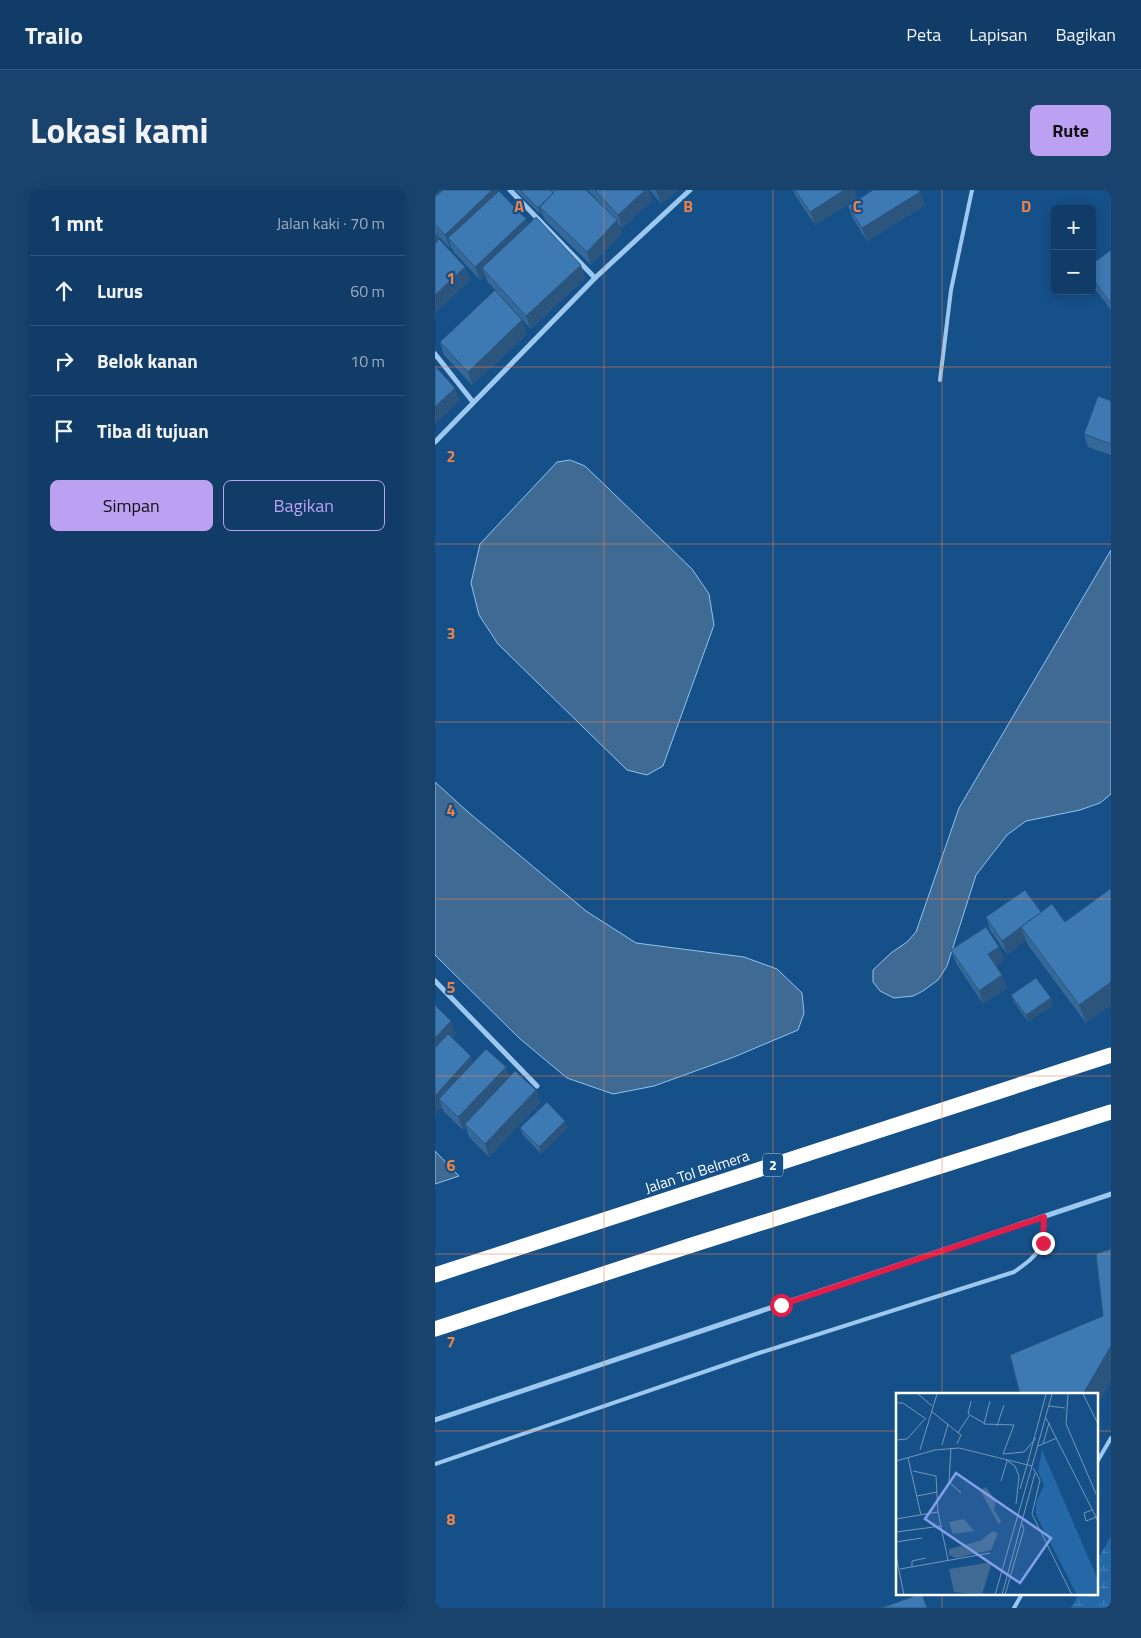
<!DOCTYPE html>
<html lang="id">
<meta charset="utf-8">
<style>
:root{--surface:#103c67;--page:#19436d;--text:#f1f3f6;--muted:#9cadc0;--line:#30567b;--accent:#bca0f2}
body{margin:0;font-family:"Titillium Web",sans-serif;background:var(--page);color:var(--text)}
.controls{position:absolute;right:15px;top:15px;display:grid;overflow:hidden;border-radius:8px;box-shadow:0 2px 12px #0003}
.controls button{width:45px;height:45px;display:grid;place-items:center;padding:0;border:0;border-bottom:1px solid var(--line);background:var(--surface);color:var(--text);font:25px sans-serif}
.stop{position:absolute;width:15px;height:15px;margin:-11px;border:4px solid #e11d48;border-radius:50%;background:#fff}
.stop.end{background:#e11d48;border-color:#fff;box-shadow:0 1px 5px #0008}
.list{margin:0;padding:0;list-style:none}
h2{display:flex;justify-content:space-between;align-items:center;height:65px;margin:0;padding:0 20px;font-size:21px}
h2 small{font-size:16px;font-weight:400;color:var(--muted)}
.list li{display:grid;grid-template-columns:32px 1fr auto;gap:15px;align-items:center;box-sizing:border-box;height:70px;padding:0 20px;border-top:1px solid var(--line)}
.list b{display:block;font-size:19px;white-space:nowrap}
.list em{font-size:16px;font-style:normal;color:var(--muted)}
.actions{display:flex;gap:10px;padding:15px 20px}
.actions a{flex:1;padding:11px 0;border:1px solid var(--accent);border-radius:8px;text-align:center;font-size:18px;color:var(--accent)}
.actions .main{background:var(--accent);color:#111}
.icon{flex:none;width:28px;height:28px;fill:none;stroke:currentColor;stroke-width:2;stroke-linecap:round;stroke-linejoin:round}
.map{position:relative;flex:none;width:676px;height:1418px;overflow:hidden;border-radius:8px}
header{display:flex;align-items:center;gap:30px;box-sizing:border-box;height:70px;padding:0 25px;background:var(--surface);border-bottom:1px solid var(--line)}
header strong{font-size:24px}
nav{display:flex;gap:28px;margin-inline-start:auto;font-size:18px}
.intro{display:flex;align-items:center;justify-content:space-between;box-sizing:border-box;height:120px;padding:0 30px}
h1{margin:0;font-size:35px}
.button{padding:12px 22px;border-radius:8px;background:var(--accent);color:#111;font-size:18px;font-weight:700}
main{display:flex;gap:30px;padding:0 30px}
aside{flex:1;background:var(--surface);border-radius:8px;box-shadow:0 2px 12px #0003}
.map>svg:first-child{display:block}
.wetland{fill:url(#wetland-marsh)}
.water{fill:#3e6a94;stroke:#8ec4f2}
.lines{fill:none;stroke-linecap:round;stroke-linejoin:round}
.service{stroke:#9cc8ef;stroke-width:4}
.minor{stroke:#9cc8ef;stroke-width:5}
.motorway{stroke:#fff;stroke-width:15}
.wall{fill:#34699a}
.shaded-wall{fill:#2b557d}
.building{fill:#3d7ab3;stroke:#2b557d}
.route{stroke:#e11d48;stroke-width:6}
.grid{fill:none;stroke:#ee8249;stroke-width:1;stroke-opacity:0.55}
.labels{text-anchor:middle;stroke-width:4.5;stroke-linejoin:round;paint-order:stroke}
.shield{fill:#155089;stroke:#b9cadc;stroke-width:1}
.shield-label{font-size:14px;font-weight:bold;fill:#fff}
.street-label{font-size:15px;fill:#fff;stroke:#155089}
.inset-road{fill:none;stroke:#7396b8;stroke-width:1}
.view{fill:#839eea;fill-opacity:0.15;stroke:#839eea;stroke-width:2.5}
.inset-edge{fill:none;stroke:#fff;stroke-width:2.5}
.grid-label{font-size:16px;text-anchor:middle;font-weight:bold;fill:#ee8249;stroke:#155089;stroke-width:4.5;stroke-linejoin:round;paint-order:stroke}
</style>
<header>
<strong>Trailo</strong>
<nav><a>Peta</a><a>Lapisan</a><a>Bagikan</a></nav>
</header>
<div class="intro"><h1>Lokasi kami</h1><a class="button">Rute</a></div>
<main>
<aside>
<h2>1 mnt<small>Jalan kaki · 70 m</small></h2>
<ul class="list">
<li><svg class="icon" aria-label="ahead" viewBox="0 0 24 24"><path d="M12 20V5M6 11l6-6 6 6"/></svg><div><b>Lurus</b></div><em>60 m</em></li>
<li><svg class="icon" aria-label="right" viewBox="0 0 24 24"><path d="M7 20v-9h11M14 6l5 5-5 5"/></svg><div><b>Belok kanan</b></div><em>10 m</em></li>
<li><svg class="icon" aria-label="arrive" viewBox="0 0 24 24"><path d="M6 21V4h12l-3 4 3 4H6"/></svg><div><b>Tiba di tujuan</b></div></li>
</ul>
<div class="actions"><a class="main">Simpan</a><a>Bagikan</a></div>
</aside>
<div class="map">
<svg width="676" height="1418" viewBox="0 0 676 1418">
<defs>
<pattern id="wetland-marsh" width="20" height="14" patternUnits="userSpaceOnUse" patternTransform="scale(1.25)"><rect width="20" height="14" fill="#2468a7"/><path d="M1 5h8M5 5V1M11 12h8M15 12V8" fill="none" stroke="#457fb4"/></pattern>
</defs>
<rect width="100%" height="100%" fill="#155089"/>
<polygon class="wetland" points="676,1346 676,1418 636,1418 644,1404 662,1404 662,1371"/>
<g class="water">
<polygon points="135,270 150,276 257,379 274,404 279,435 228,576 212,585 192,580 63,454 44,425 36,393 45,354 122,272"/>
<polygon points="676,360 676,604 665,613 645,620 591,631 572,645 541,685 512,776 503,790 488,801 478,806 459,808 445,801 438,792 438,780 456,763 472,752 481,742 524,618"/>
<polygon points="0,592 33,622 151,721 201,753 309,767 342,779 367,803 369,823 363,840 299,867 219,896 178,904 132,888 84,848 0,765"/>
<polygon points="0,961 24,986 0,994"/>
</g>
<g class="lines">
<g class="service">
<polyline points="505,190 516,100 537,0"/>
<polyline points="662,1272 676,1248"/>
<path d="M 0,1274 L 324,1163 L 579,1082 C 607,1062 607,1060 609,1027"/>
<polyline points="579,1418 587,1404"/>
</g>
<g class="minor">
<polyline points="75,0 160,88 255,0"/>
<polyline points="0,164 38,212"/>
<polyline points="0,252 160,88"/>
<polyline points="0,791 102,896"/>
<polyline points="0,1230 676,1004"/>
</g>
<g class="motorway">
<polyline points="0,1085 676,865"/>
<polyline points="0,1139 257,1055 676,922"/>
</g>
</g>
<g class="wall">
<polygon points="0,0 64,2 91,29 93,35 150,88 96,139 52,91 50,85 45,90 18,61 16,56 15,58 3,46 4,49 30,77 35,90 0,123"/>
<polygon points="80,0 115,0 118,3 115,0 151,0 168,17 153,0 213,0 217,11 187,38 183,34 187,43 156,75 110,30 107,23 106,25"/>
<polygon points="215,0 243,0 226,14"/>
<polygon points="358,0 419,0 422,8 380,35 360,5"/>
<polygon points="485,2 490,15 432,51 418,29 413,16"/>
<polygon points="676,60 676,120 657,95 657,74"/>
<polygon points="92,144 37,195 9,165 5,152"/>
<polygon points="676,211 676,265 653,257 649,244"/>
<polygon points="676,700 676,815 651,833 593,755 591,750 572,764 555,740 551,727 606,722 630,732"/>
<polygon points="564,757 569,770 561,775 567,785 572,798 548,814 521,773 516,760"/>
<polygon points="576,805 618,815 593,832 579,812"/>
<polygon points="0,815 21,844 17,848 38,872 71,877 74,887 101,900 105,913 54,967 34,947 31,937 28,940 9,922 7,917 0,924"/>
<polygon points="133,937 106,964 88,945 85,938"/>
</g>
<g class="shaded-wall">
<polygon points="3,0 21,0 0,20 0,3"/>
<polygon points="57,0 63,0 66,9 13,48 16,56 15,58 10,45"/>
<polygon points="210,0 213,0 217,11 187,38 183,25"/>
<polygon points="222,0 243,0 226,14 221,1"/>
<polygon points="409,0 419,0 422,8 380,35 375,22"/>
<polygon points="485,2 490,15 432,51 427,38"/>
<polygon points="118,3 105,17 107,23 106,25 103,18"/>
<polygon points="91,29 95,42 47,78 50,85 45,90 40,77"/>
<polygon points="182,30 187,43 156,75 152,62"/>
<polygon points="2,43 7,56 0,63 0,45"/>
<polygon points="146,75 150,88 96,139 91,126"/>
<polygon points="30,77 35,90 0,123 0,105"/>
<polygon points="87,130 92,144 37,195 33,182"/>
<polygon points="20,198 25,211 0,234 0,217"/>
<polygon points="586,737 591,750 572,764 567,751"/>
<polygon points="564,757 569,770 558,777 553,764"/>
<polygon points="567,785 572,798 548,814 544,801"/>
<polygon points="676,792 676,815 651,833 644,815"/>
<polygon points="616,808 618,815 593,832 591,825"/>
<polygon points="16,831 21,844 0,866 0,848"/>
<polygon points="36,866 41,879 4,909 7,917 0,924 0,906"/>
<polygon points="71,877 76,890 30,934 31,937 28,940 23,927"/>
<polygon points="101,900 105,913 54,967 50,954"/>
<polygon points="130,931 133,937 106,964 104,957"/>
<polygon points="676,1156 676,1191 662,1216 662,1204 648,1204"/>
</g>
<g class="building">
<polygon points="8,0 57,0 10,45 0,34 0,7"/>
<polygon points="85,0 115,0 118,3 103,18"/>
<polygon points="121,0 151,0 182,30 152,62 105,17"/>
<polygon points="160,0 210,0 183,25"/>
<polygon points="360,0 409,0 375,22"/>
<polygon points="438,0 484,0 485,2 427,38 413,16"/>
<polygon points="64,1 91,29 40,77 13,48"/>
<polygon points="101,27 146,75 91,126 47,78"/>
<polygon points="4,49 30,77 0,105 0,54"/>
<polygon points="676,60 676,114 657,88 657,74"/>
<polygon points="60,100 87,130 33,182 5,152"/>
<polygon points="0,176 20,198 0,217"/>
<polygon points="663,206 676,211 676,254 649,244"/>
<polygon points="675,699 676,700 676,792 644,815 586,737 617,714 630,732"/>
<polygon points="590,700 606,722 567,751 551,727"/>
<polygon points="551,737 564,757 553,764 567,785 544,801 516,760"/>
<polygon points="601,788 616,808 591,825 576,805"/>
<polygon points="0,815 16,831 0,848"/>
<polygon points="13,844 36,866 0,906 0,858"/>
<polygon points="51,859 71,877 23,927 4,909"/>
<polygon points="80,881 101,900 50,954 30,934"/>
<polygon points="112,912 130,931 104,957 85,938"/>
<polygon points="676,1059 676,1156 648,1204 585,1204 575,1165 668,1126 661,1064"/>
<polygon points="485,1404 487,1404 492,1418 446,1418"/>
</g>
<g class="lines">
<polyline class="route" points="346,1115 609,1027 608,1053"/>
</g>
<path class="grid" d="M 169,0 L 169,1418M 338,0 L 338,1418M 507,0 L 507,1204M 0,177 L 676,177M 0,354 L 676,354M 0,532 L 676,532M 0,709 L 676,709M 0,886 L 676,886M 0,1064 L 676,1064M 0,1241 L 462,1241M 662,1241 L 676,1241M 507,1404 L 507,1418"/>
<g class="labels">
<rect class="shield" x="328" y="963.5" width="20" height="23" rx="4"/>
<g class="shield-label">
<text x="338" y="980">2</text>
</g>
<g class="street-label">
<text transform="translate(262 982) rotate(-18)" y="5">Jalan Tol Belmera</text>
</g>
</g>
<g transform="translate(461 1203)">
<rect width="202" height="202" fill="#155089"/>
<path d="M 146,57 L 202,187 L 202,202 L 181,202 L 140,122 L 140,110 L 148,92 L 142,78 Z" fill="#2468a7"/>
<path d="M 90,94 L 100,108 L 98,117 L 105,128 L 103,132 L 84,97 ZM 68,126 L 78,138 L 57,141 L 53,129 ZM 97,138 L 102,140 L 95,157 L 60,165 L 53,162 L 53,156 L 84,148 ZM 96,169 L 86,202 L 58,199 L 53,176 Z" fill="#3e6a94"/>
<path class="inset-road" d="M 22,1 L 36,13M 172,1 L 170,31 L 200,101M 187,1 L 203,33M 75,8 L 72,21 L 88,30M 94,8 L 88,31 L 118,32 L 107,61M 0,10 L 7,10 L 30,26M 153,13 L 169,15M 35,18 L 65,42 L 61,51M 150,25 L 203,130M 101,33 L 108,12M 62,40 L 73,23M 0,47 L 11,46 L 29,26M 147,51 L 153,30M 46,52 L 52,31M 142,53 L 161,45M 55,55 L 53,89 L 65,100M 24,57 L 41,1M 107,61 L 128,59 L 140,45M 12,65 L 25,122M 110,67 L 119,73 L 123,83 L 120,111M 0,68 L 39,57 L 63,55 L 136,73 L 99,202M 131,72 L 150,1M 136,73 L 156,1M 137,75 L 144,87 L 136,121 L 176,202M 105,88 L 111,68M 124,96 L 131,72M 21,103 L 41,99M 196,117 L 188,120 L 190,128 L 203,123M 42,119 L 52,167M 0,126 L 42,119 L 40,83 L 17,78M 0,139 L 45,133M 0,149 L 26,145M 0,163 L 8,202M 16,174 L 16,168 L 30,165M 4,176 L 94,160M 14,202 L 31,202M 106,202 L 139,80M 109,202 L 128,136 L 126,131"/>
<path class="view" d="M 60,80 L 155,145 L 124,190 L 29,126 Z"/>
<rect width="202" height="202" class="inset-edge"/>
</g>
<g class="grid-label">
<text x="84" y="22">A</text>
<text x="253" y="22">B</text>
<text x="422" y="22">C</text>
<text x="591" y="22">D</text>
<text x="16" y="94">1</text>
<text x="16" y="272">2</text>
<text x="16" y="449">3</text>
<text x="16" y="626">4</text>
<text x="16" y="803">5</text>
<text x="16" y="981">6</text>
<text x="16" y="1158">7</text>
<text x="16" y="1335">8</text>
</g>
</svg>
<div class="controls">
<button>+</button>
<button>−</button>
</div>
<div class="stop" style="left:346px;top:1115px"></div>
<div class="stop end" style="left:608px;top:1053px"></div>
</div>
</main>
